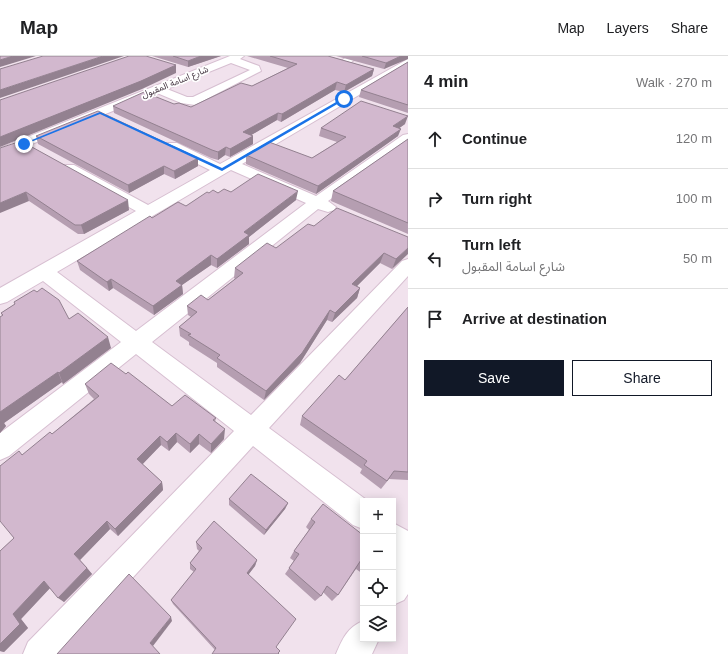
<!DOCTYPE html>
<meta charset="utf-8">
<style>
:root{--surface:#fff;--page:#f6f6f6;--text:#202124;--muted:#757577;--line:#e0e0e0;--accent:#111827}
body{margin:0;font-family:Arial,"Noto Sans Arabic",sans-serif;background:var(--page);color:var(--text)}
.controls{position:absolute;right:12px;bottom:12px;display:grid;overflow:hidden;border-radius:0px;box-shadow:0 2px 10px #0003}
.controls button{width:36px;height:36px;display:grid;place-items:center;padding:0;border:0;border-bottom:1px solid var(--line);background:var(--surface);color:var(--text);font:20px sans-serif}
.stop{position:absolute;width:12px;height:12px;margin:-9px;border:3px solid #1a73e8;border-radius:50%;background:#fff}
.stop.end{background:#1a73e8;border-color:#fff;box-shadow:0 1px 4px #0008}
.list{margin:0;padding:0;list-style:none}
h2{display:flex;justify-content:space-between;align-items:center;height:52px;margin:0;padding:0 16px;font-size:17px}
h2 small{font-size:13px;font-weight:400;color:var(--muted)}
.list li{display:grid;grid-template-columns:26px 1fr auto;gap:12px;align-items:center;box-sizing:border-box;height:60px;padding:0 16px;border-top:1px solid var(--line)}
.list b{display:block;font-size:15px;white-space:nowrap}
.list p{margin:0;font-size:13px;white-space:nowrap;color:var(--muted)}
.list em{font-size:13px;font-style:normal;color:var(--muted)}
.actions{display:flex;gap:8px;padding:12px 16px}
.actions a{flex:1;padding:9px 0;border:1px solid var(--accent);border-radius:0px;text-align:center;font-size:14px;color:var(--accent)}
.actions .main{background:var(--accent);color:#fff}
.icon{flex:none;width:22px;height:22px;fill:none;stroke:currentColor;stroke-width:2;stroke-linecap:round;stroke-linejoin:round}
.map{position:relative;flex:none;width:408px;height:598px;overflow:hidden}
header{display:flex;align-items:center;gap:24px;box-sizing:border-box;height:56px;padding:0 20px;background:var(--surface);border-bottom:1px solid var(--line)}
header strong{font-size:19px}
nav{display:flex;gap:22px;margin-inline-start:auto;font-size:14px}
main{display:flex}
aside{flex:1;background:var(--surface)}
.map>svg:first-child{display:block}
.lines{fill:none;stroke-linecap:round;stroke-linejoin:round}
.minor-casing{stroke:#d7bfd1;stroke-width:2}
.minor{fill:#fff;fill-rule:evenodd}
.wall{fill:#b59eb1}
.shaded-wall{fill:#938190}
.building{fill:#d2b8ce;stroke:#938190}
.route{fill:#1a73e8}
.labels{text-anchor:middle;stroke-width:3.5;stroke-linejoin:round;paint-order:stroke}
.far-street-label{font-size:9px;fill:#42333f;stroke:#fff}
</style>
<header>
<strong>Map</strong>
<nav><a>Map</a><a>Layers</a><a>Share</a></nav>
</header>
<main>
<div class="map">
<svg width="408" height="598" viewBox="0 0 408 598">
<rect width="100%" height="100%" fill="#f1e2ed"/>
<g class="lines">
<defs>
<g id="minor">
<path d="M 230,0 L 244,0 L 240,3 L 259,10 L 261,15 L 195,49 L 181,47 L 157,37 L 0,101 L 0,92 ZM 231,7 L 250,14 L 193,41 L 187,41 L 167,33 Z"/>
<polygon points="348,0 360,0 347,9 339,9 338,7"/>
<path d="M 408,3 L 408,10 L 242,108 L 316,140 L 403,79 L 408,78 L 408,88 L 328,145 L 336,151 L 334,154 L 328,156 L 318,153 L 152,286 L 251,359 L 402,205 L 408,203 L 408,220 L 269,372 L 368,445 L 363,445 L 363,473 L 353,469 L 253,390 L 63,598 L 23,598 L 28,586 L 234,375 L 136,298 L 9,400 L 0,404 L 0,377 L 121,286 L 43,225 L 7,246 L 0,248 L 0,232 L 136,155 L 64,115 L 62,112 L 64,109 L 74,109 L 148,149 L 210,114 L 167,93 L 165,90 L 167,87 L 177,87 L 220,108 ZM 231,114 L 306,147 L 136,275 L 57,216 Z"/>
<polygon points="393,467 408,475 408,538 404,544 393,549 393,505 395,502 393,501"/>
<path d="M 363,565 L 363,583 L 379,583 L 372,598 L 336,598 C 343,582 347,572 363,565 Z"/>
</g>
</defs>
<use href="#minor" class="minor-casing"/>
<use href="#minor" class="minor"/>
</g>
<g class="wall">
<polygon points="152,0 221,0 188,11"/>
<polygon points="247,0 328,0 374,13 372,20 344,36 335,34 281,66 277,64 251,79 253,80 253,88 230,101 225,99 218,104 211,102 114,57 113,50 174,48 191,51 252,30 288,12"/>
<polygon points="336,0 408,0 384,13"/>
<polygon points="408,6 408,57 359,41 361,34"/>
<polygon points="405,68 399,72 398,80 316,138 246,108 246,99 312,102 337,86 319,80 321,72"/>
<polygon points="36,80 198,110 175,123 164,118 129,137 38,88"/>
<polygon points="408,83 408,178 331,145 333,135"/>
<polygon points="0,92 129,154 84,178 78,178 29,145"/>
<polygon points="231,136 296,144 249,181 249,188 217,212 211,209 182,229 183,238 154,259 113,232 109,235 80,214 77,205 152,162 186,150 209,137"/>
<polygon points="314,170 408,181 392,213 380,207 357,230 360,232 357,242 332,266 327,264 300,307 264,344 217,311 217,307 189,289 189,286 180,280 179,271 191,261 188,259 187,250 208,244 235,223 234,222 235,212 276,192"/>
<polygon points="14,246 69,263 111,292 63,328 62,326 4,367 6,370 0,377 0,261 2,260 1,257 15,248"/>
<polygon points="408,251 408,425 408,424 389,423 381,433 360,417 362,413 300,369 302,360 345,324"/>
<polygon points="126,318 172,350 216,362 215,366 224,383 211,397 199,388 190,397 177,386 169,395 161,389 142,408 162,426 163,434 118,480 110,473 80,504 92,518 64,546 50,532 21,563 28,572 4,596 0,595 0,495 14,482 22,399 52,378 94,343 89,338 85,328"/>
<polygon points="229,443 288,447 285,453 264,479 229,449"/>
<polygon points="311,463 363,479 363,518 356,513 338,539 332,545 323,536 321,540 315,545 285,518 294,505 290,502 294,495 309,474 306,471"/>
<polygon points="196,486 257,504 255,510 248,519 296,563 215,594 173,548 171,544 194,516 190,513 190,507 199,495 197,493"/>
</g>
<g class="shaded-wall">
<polygon points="13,0 36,0 0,11 0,4"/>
<polygon points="103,0 124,0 0,42 0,34"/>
<polygon points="201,0 221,0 188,11 188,5"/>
<polygon points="401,0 408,0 408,3 384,13 386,7"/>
<polygon points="176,9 176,17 142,33 0,91 0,81"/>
<polygon points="374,13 372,20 344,36 346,29"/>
<polygon points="337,26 335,34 281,66 282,58"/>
<polygon points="278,57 277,64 243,84 243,76"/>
<polygon points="408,60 405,68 391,78 393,70"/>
<polygon points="401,73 398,80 316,138 318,130"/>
<polygon points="253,80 253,88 230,101 230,93"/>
<polygon points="226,91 225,99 218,104 218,96"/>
<polygon points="198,102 198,110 175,123 174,115"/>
<polygon points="164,110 164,118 129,137 128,129"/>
<polygon points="298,135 296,144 249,181 249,188 217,212 217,203 244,176"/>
<polygon points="26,136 29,145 0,157 0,147"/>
<polygon points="128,144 129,154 84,178 81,169"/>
<polygon points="408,192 408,198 392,213 396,203"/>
<polygon points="384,197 380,207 349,238 352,228"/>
<polygon points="211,199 211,209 182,229 183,238 154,259 153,250 176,225"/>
<polygon points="111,223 113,232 109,235 107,226"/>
<polygon points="360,232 357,242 332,266 335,257"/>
<polygon points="330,254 327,264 300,307 264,344 266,335"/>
<polygon points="108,281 111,292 63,328 59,317"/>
<polygon points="58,316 62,326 4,367 6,370 0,377 0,356"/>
<polygon points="225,373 224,383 211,397 211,388"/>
<polygon points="176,377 177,386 169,395 167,386"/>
<polygon points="199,378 199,388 190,397 190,388"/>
<polygon points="160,380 161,389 139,412 137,403"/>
<polygon points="162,426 163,434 118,480 115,473"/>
<polygon points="288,447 285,453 264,479 266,474"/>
<polygon points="107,465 110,473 80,504 74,498"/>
<polygon points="257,504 255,510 245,523 247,517"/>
<polygon points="87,512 92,518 64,546 58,542"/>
<polygon points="44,525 51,531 21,563 28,572 4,596 0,595 0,588 13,558"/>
<polygon points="171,561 172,565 153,590 150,587"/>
</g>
<g class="building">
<polygon points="0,0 13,0 0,4"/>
<polygon points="43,0 103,0 0,34 0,13"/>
<polygon points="129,0 146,0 176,9 141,25 0,81 0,44"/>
<polygon points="173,0 201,0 188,5"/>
<polygon points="270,0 328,0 374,13 346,29 337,26 282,58 278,57 243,76 253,80 230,93 226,91 218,96 212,94 113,50 144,36 174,48 179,47 191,51 241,27 252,30 297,8"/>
<polygon points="362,0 401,0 386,7"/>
<polygon points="408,6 408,49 361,34"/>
<polygon points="361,45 408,60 393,70 401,73 318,130 246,99 269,86 312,102 346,81 321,72"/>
<polygon points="98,55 198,102 174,115 164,110 128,129 36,80"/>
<polygon points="408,83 408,167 333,135"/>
<polygon points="21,85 128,144 81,169 75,169 26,136 0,147 0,92"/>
<polygon points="258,118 298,135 244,176 249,179 217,203 211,199 176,225 182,229 153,250 111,223 107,226 77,205 150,160 152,162 178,146 186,150 207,136 209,137 213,134 218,137 224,133 231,136"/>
<polygon points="337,152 408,181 408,192 396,203 384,197 352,228 360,232 335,257 330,254 302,297 266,335 217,302 220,299 188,279 191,278 179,271 197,256 187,250 201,239 208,244 243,217 235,212 267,187 276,192 308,168 314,170"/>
<polygon points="42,232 59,244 69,263 78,257 108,281 59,317 58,316 0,356 0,261 3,259 1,257 15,248 14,246 34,234 37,236"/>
<polygon points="408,251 408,416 394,415 387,425 364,409 367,405 302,360 339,319 345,324"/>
<polygon points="111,307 126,318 128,316 172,350 185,339 216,362 213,364 225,373 211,388 199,378 190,388 176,377 167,386 160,380 137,403 162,426 115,473 107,465 74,498 87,512 58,542 44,525 13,558 20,568 0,588 0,495 14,482 0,465 0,410 19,395 22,399 50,376 52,378 99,340 85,328"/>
<polygon points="251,418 288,447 266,474 229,443"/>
<polygon points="323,448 363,479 363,506 361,504 338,539 327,530 321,540 289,512 299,498 294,495 315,466 311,463"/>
<polygon points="214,465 257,504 247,517 296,563 276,591 280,595 278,597 279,598 212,598 216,592 171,544 196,513 190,507 202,492 196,486"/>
<polygon points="129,518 171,561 150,587 160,598 57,598"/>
</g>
<polygon class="route" points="343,42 346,43 222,115 100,58 26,88 22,88 100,56 222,112"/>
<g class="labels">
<g class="far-street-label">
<text transform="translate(175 26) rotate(-22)" y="3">شارع اسامة المقبول</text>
</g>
</g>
</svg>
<div class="controls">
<button>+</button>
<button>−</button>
<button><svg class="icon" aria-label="locate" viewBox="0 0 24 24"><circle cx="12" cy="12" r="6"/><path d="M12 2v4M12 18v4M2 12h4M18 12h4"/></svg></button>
<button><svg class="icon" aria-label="layers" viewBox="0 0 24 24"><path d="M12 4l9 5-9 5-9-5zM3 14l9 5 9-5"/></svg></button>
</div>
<div class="stop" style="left:344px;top:43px"></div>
<div class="stop end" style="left:24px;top:88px"></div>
</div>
<aside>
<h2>4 min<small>Walk · 270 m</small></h2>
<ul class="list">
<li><svg class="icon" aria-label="ahead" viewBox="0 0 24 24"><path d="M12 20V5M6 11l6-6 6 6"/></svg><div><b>Continue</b></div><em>120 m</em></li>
<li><svg class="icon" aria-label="right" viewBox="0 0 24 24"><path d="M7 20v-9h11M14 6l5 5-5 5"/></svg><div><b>Turn right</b></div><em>100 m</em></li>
<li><svg class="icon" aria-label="left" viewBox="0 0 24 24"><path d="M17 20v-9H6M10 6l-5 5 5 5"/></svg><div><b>Turn left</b><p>شارع اسامة المقبول</p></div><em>50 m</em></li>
<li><svg class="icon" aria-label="arrive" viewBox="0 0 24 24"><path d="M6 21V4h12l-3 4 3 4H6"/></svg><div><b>Arrive at destination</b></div></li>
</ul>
<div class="actions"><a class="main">Save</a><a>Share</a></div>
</aside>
</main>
